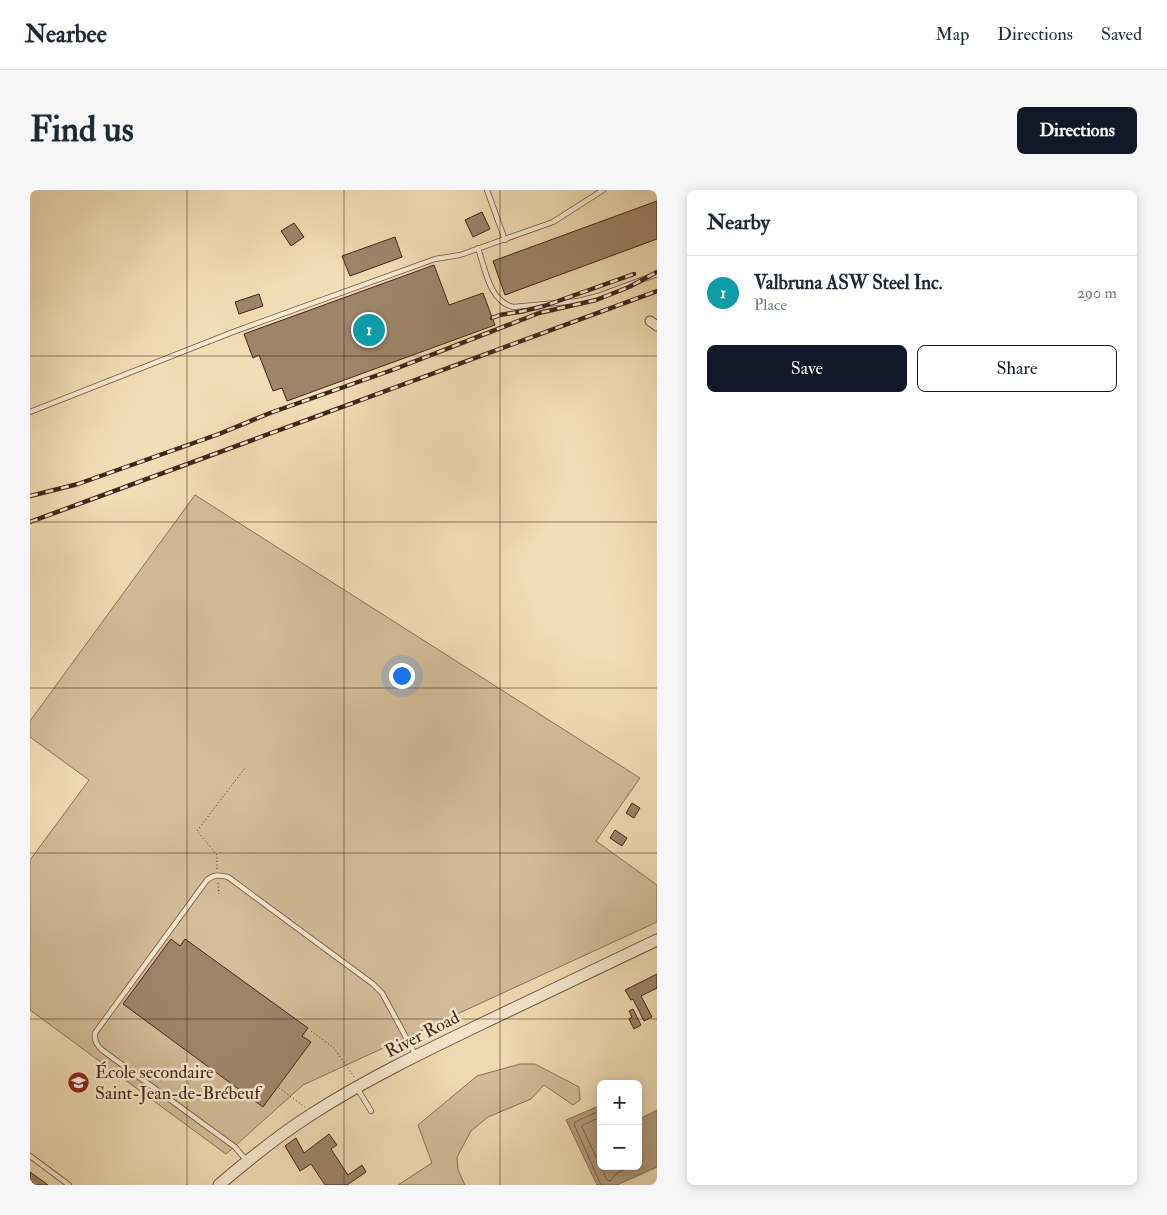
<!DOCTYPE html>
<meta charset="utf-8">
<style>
:root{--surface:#fff;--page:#f6f6f7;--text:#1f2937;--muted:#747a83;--line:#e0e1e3;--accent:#111827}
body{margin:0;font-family:"IM FELL Double Pica",serif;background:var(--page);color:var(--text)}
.controls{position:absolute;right:15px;bottom:15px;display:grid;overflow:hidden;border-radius:8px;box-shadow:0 2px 12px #0003}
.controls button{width:45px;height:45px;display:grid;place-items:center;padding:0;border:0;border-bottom:1px solid var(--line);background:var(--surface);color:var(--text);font:25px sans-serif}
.you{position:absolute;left:371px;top:485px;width:18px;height:18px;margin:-12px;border:4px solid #fff;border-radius:50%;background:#1a73e8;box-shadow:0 0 0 8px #1a73e833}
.badge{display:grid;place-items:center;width:32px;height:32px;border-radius:50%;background:var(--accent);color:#fff;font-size:16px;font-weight:700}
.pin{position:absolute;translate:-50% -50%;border:2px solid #fff;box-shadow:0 1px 5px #0006}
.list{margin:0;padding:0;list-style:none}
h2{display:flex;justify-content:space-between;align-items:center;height:65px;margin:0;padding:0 20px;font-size:21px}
h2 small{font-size:16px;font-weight:400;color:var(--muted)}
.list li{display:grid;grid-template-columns:32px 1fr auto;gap:15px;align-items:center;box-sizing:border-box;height:75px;padding:0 20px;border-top:1px solid var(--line)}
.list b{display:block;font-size:19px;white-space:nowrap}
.list p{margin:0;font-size:16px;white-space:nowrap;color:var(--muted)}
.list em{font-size:16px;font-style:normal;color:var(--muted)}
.actions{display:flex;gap:10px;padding:15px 20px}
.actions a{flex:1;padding:11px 0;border:1px solid var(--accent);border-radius:8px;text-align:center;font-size:18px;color:var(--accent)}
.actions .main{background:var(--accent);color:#fff}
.map{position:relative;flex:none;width:627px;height:995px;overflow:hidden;border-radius:8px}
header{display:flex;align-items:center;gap:30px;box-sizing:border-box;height:70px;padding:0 25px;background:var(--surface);border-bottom:1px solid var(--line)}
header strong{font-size:24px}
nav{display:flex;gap:28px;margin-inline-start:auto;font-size:18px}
.intro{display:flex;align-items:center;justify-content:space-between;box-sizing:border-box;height:120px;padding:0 30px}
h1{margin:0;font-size:35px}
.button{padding:12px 22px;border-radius:8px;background:var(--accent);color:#fff;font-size:18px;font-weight:700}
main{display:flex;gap:30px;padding:0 30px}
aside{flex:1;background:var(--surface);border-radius:8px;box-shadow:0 2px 12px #0003}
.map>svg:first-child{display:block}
.green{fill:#d4be9b;stroke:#8c715a}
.water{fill:#b79f80;stroke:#896e56}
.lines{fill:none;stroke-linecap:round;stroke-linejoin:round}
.shore{stroke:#7e624c;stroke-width:1}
.building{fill:#9e856a;stroke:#442418}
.service-casing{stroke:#705240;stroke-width:6}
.minor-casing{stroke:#705240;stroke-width:11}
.tertiary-casing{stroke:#705240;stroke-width:13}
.path{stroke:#442418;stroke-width:1;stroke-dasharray:1 2.5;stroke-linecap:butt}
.service{stroke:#f7ead0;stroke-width:4.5}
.minor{stroke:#f7ead0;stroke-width:9}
.tertiary{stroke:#f7ead0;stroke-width:11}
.rail-casing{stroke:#442418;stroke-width:4.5}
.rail{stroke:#f7ead0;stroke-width:2.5;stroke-dasharray:8;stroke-linecap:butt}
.grid{fill:none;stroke:#442418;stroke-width:1;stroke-opacity:0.55}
.labels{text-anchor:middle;stroke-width:5;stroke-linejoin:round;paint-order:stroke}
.street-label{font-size:18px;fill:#442418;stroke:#f7ead0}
.poi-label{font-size:18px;fill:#442418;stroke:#f7ead0;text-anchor:start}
</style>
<header>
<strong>Nearbee</strong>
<nav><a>Map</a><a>Directions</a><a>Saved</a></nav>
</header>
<div class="intro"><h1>Find us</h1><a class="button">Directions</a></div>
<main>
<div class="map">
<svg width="627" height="995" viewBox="0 0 627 995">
<rect width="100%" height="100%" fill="#f2deb6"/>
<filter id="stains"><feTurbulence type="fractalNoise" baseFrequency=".004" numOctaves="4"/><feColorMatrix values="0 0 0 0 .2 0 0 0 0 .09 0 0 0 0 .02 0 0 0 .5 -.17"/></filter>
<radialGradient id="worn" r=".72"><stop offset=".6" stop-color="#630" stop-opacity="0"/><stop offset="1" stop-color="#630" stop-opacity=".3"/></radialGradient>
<g class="green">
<polygon points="165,305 610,588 566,651 627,695 627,732 273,895 196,964 0,820 0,670 59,590 0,547 0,531"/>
<polygon points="490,874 505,874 549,897 550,910 543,915 514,895 501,909 458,927 441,941 427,967 428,980 435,995 368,995 402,973 388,935 447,886"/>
</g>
<polygon class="water" points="571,915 571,976 608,976 608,930 627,920 627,977 587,995 567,995 536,930"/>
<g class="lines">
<g class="shore">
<polyline points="571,920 545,932 544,934 571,995"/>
<polyline points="571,927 553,935 552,937 577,990 580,991 587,983 602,976"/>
</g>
</g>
<g class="building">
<polygon points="627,11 627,49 475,105 463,71"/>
<polygon points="452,22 460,39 443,47 435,30"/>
<polygon points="264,33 274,47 261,56 251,41"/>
<polygon points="365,47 372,67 320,86 312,66"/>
<polygon points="404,75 419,115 453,103 465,135 257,211 252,198 243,201 229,165 223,168 214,144"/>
<polygon points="229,104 233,116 209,124 205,112"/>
<polygon points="602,613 610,618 604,628 596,623"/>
<polygon points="585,640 597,648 592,656 580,648"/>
<polygon points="141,749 150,756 155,749 278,838 272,846 281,852 233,917 93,814"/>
<polygon points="627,784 627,798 611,806 622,827 614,831 603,809 601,810 595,800"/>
<polygon points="603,819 611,835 604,839 599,829 602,827 599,821"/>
<polygon points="299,944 307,955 301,959 318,985 332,975 336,982 317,995 295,995 281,974 270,981 255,956 266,948 274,963"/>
<polygon points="0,982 18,995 0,995"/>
</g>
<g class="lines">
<defs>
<g id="service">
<polyline points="457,0 475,50"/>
<path d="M 448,58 C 455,78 459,111 483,117 L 548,111 L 568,106 L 627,84"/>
<polyline points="0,222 203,142 405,69 430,65 523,32 573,0"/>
<polyline points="327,898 341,921"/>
<polyline points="0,966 39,995"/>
<path d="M 216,970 L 205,957 L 72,860 C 67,855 64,851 65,843 L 177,690 C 184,684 189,685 198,687 L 343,794 L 352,803 L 385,864"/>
</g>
<polyline id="minor" points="620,131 627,136"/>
<path id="tertiary" d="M 189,995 C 218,970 249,945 282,924 C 335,890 393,862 449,835 C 509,806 568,778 627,750"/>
</defs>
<use href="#service" class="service-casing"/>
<use href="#minor" class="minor-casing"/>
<use href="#tertiary" class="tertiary-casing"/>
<g class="path">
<polyline points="187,679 187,665 167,641 215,578"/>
<polyline points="188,693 189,704"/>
<polyline points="281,841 304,858 324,887"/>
<polyline points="249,898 275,917"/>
<path d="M 148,908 C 156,902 157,894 164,886"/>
</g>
<use href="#service" class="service"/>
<use href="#minor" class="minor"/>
<use href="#tertiary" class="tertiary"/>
<defs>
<g id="rail">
<polyline points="489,122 514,116 604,84"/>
<polyline points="462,128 470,125 494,121"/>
<polyline points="0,306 48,294 189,244 240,223 365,179 509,123 566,110 599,97 627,82"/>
<polyline points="0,332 627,101"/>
</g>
</defs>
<use href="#rail" class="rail-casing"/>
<use href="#rail" class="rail"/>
</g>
<path class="grid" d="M 157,0 L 157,995M 314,0 L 314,995M 470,0 L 470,995M 0,166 L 627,166M 0,332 L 627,332M 0,498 L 627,498M 0,663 L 627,663M 0,829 L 627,829"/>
<defs>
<symbol id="school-disc" viewBox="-11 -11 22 22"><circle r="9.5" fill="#8f2418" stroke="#f7ead0"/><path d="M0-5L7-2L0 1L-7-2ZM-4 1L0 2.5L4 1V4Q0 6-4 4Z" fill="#fff"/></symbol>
</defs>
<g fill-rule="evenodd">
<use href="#school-disc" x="36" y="880" width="25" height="25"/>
</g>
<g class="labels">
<g class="street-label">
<text transform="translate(392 844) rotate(-27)" y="6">River Road</text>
</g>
<g class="poi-label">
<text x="65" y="888">École secondaire<tspan x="65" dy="21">Saint-Jean-de-Brébeuf</tspan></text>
</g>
</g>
<rect width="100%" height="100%" filter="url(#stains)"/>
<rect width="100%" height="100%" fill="url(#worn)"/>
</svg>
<div class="controls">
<button>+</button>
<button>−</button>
</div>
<div class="you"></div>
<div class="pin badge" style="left:339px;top:140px;background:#0f9aa8">1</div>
</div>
<aside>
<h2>Nearby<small></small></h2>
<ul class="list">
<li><span class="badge" style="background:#0f9aa8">1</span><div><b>Valbruna ASW Steel Inc.</b><p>Place</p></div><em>290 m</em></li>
</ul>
<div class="actions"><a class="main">Save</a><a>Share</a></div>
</aside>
</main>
